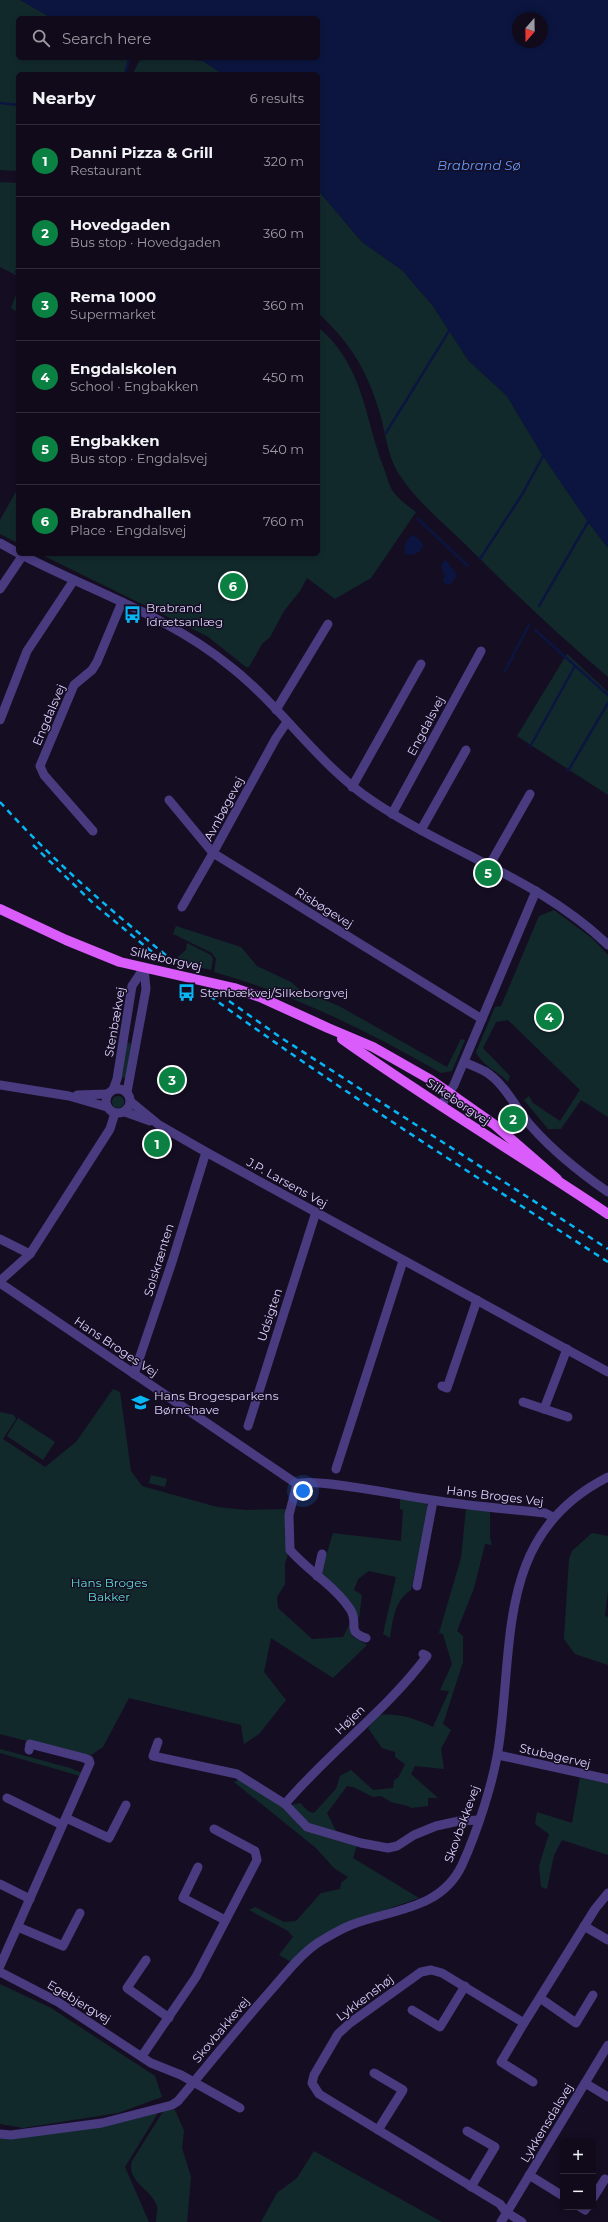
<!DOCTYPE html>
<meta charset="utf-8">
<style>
:root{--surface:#100a1a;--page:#191323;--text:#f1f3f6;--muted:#9c9aa2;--line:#302b39;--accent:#0b8043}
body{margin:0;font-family:Montserrat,sans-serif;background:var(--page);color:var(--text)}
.controls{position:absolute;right:12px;bottom:12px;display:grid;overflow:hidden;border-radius:6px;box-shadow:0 2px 6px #0003}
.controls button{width:36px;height:36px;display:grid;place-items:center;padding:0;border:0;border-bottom:1px solid var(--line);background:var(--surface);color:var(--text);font:20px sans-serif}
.compass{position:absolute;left:512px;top:12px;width:36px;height:36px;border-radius:50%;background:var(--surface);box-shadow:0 2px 6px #0003;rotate:200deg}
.you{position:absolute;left:303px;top:1491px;width:14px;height:14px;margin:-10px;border:3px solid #fff;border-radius:50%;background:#1a73e8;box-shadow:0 0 0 6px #1a73e833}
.badge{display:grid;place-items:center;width:26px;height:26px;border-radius:50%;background:var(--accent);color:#fff;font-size:13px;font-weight:700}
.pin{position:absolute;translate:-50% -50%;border:2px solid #fff;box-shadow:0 1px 4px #0006}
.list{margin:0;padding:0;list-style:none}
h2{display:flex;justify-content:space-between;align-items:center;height:52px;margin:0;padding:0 16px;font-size:17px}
h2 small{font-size:13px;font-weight:400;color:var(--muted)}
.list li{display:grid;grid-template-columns:26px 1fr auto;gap:12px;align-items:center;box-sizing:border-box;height:72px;padding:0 16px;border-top:1px solid var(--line)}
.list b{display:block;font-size:15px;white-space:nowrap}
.list p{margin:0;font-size:13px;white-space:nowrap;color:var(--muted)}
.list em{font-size:13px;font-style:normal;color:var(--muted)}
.icon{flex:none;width:22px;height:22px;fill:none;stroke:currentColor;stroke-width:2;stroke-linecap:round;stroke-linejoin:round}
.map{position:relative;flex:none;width:608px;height:2222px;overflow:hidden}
.search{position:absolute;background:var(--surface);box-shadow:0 2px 6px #0003;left:16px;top:16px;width:304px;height:44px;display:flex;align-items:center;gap:10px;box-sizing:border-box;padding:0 14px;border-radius:6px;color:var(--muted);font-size:15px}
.panel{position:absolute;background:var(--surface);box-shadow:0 2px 6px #0003;left:16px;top:72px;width:304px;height:484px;border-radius:6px}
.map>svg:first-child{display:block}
.green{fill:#12292c}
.water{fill:#0b153f;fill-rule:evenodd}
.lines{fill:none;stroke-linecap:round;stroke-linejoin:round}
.stream{stroke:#0b153f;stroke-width:2.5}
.minor{stroke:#493b80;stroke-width:9}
.major{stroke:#d95cfb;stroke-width:10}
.rail{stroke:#07b6f4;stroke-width:2.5;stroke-dasharray:6 5;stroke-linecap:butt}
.labels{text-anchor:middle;stroke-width:3;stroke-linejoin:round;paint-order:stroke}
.poi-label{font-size:12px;fill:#ded1fe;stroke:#150e23;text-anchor:start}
.street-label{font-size:12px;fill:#ded1fe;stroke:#150e23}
.park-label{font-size:12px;fill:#5fdcd1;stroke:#150e23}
.water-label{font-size:13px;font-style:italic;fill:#629bfb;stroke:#150e23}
</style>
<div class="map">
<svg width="608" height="2222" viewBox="0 0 608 2222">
<rect width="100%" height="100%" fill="#150e23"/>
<g class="green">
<polygon points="0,0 20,0 52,18 18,18 18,58 125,58 129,60 125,74 18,74 18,171 0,170"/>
<polygon points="150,58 178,58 203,61 223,74 133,74 139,61"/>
<polygon points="0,182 18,183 18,270 16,275 0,267"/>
<path d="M 318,190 L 362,242 L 402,270 L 433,306 L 468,360 L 507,396 L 543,456 L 588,522 L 608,548 L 608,677 C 557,634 509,588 462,541 C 441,521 417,501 401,477 C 389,461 386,437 381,417 C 368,372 352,344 318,313 Z"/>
<polygon points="18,289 18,312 11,308"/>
<path d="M 318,327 C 364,366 364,416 383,466 C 387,475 389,488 395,494 C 401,501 409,507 416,512 L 371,578 L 335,599 L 307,578 L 300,591 L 284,611 L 270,637 L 262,644 L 249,667 L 246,667 L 207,636 L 40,554 L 318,554 Z"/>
<polygon points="18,488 18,543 0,534 0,520"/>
<polygon points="567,654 608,692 608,795 517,736"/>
<path d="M 554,910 L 593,939 L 608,955 L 608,1117 L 581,1100 L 561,1129 L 548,1129 L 524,1100 L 529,1096 L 533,1103 L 560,1121 L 580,1090 L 508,1020 L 496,1022 L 483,1048 L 510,1076 L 508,1082 C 498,1071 482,1066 476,1052 L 495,1007 L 501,1006 L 539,916 Z"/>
<path d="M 176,926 L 241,947 L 257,966 L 291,982 L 300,990 L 339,1006 L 447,1067 L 461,1039 L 465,1040 L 452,1071 L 441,1073 C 368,1031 296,995 214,972 L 216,959 L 212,953 L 173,934 Z"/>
<polygon points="187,943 211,955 213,959 211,970 185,964 177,958 186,950"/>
<polygon points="127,1042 131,1044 126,1078 120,1077"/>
<circle cx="118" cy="1102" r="6"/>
<polygon points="113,1389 120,1392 131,1471 142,1486 217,1507 246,1510 288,1509 289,1551 285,1563 285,1584 277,1597 278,1608 312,1639 343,1637 350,1623 353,1637 367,1645 333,1678 271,1638 264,1672 286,1700 259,1734 244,1744 241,1725 129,1698 103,1747 88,1757 0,1734 0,1412 14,1415 16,1419 3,1439 45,1467 76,1442"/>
<polygon points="18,1418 55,1442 43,1460 7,1436"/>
<polygon points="151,1475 167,1479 165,1487 149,1483"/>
<path d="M 400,1498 L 425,1503 L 429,1508 L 411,1590 C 394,1601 393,1620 390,1638 L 383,1634 L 396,1577 L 369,1571 L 358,1579 L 354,1590 L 362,1595 L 359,1618 L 320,1576 L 333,1533 L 401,1541 L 403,1510 L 400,1509 Z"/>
<path d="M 466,1509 L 490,1511 L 490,1538 L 492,1545 L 485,1544 L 474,1588 L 457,1631 L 463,1636 L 463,1662 L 443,1724 L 451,1730 L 441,1749 L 444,1769 L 415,1766 L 411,1774 L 438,1798 L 428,1798 L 428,1806 L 411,1808 L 408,1806 L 391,1802 L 381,1796 L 373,1797 L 353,1787 L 347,1786 L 327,1813 L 337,1833 L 311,1827 L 292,1805 L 300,1803 L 308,1811 L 314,1813 L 336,1789 L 340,1776 L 351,1770 L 373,1790 L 393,1788 L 394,1780 L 398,1778 L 405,1764 L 395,1757 L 395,1752 L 382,1748 L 368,1728 L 379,1715 C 399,1713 416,1719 433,1727 L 449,1691 L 440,1690 L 452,1664 L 443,1634 L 439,1633 L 461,1558 Z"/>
<polygon points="592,1533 608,1536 608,1589 605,1616 608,1617 608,1665 575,1654 564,1639 569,1559 572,1551"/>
<polygon points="0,1749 70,1768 82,1773 80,1776 0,1753"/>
<polygon points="580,1778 608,1783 608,1855 562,1840 554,1855 547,1889 541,1887 539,1866 549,1834 535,1824 537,1812 572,1823"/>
<polygon points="240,1779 275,1801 307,1829 357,1845 353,1858 419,1898 385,1910 291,1962 279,1955 293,1937 288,1931 249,1910 255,1907 284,1922 296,1921 321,1893 340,1889 341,1883 348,1877 334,1868 316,1848 234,1782"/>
<polygon points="0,1984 51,2008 155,2076 162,2097 118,2113 23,2128 0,2124"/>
<path d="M 164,2110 L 175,2110 L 184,2131 L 182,2148 L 191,2177 L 187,2222 L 156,2222 C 156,2217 158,2210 157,2206 C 151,2188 126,2182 132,2161 Z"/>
<polygon points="158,2113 125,2167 149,2222 0,2222 0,2137"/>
<polygon points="314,2151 442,2222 261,2222 277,2193 297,2178"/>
</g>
<g class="water">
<path d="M 20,0 L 608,0 L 608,548 L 588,522 L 543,456 L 507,396 L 468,360 L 433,306 L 402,270 L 362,242 L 318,190 L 318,74 L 223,74 L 203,61 L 178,58 L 318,58 L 318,18 L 52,18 ZM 518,18 L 542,18 L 542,42 L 518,42 Z"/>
<path d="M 413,535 L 422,542 L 423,547 C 419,554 413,556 405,554 C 403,546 406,539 413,535 Z"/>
<polygon points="444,561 447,561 457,575 452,583 447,585 443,582 445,576 441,566"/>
</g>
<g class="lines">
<g class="stream">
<polyline points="125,74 129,60"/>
<polyline points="0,103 18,105"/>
<polyline points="16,272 18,268"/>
<polyline points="386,433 449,331"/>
<polyline points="418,519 468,566"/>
<polyline points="480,559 523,493 543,456"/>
<polyline points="539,606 588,522"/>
<polyline points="535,630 608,695"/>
<polyline points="505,671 529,625"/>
<polyline points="530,747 575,666"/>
<polyline points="568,771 608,703"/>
</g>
<g class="minor">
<polyline points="0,543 18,553"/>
<path d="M 20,554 C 91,591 169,616 231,667 C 283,708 318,765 374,802 C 450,853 541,880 608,945"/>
<polyline points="0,589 23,555"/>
<polyline points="276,710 328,624"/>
<polyline points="0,720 27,651 74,580"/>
<polyline points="352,787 421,664"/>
<polyline points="169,800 213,853 482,1019"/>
<polyline points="392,814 481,651"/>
<polyline points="421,830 466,750"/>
<polyline points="93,831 44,775 40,766 74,685 92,670 97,662 122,602"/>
<polyline points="489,866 530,794"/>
<polyline points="182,907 213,853 276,738 287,722"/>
<path d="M 464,1062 C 471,1065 479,1068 486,1072 C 505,1084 517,1110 531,1126 C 554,1152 579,1172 608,1192"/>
<polyline points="0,1085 69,1096 107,1107"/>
<circle cx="118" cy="1101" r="12"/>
<polyline points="113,1090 117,1079 132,986 144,968"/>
<polyline points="127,1092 146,989 144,968"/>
<polyline points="77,1095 108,1094"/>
<polyline points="131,1102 159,1125 206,1152 608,1372"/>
<polyline points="441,1106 454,1085 536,891"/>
<polyline points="125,1112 150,1121"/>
<polyline points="0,1239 30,1254"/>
<polyline points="0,1281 30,1254 110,1129 115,1113"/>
<polyline points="0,1283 297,1484"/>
<polyline points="134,1374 172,1262 206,1152"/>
<polyline points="442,1386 447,1388 477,1300"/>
<polyline points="523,1402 568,1417"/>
<polyline points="544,1409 567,1349"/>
<polyline points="248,1426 316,1212"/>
<polyline points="336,1469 403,1261"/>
<polyline points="317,1576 322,1554"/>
<polyline points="417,1586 433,1501"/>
<path d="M 366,1638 C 345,1631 360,1624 350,1609 C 335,1586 308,1571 290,1550 L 289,1515 L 297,1484 C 312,1477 409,1497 432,1500 C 470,1506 507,1509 545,1513 L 553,1517"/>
<polyline points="158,1742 153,1756 237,1774 285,1804 307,1827 361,1843 388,1848 397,1846 414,1835 436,1826 459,1821 479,1820"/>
<polyline points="498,1755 608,1779"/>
<polyline points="7,1798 62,1825"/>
<path d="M 285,1804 C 329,1752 386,1711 427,1656 L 423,1654"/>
<polyline points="66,1818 109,1838 126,1805"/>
<polyline points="198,1867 183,1898 225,1920"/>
<polyline points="0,1884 30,1899"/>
<polyline points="584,1926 608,1940"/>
<polyline points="18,1927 63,1946 80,1913"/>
<polyline points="146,1960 127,1988 169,2018"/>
<polyline points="0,1966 90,1763 89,1760 84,1758 30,1744 29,1750"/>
<polyline points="0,1972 58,2002 151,2063 181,2075 240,2108"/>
<polyline points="540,1998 576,2023 593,1995"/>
<polyline points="412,2010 440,2027 465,1986"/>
<polyline points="524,2023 501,2062 533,2082"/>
<polyline points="142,2056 196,1977 257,1860 255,1851 214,1829"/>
<polyline points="374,2073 403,2090 378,2130"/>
<polyline points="585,2083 608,2097"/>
<polyline points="467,2131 495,2147 471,2187"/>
<path d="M 0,2134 L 11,2135 L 102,2123 L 172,2105 L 178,2101 C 210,2063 240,2025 273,1988 C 287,1972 301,1954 319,1942 C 329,1936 341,1929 351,1925 C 392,1909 441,1910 462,1865 C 477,1832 494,1781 499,1744 C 514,1638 497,1533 608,1477"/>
<polyline points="529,2175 563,2196"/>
<polyline points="593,2198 605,2179"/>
<polyline points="580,2207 585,2210 587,2207"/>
<polyline points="501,2222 608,2045"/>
<polyline points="522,2222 506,2212 500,2204 319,2094 312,2083 314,2075 338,2034 350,2023 421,1972 431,1970 442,1973 524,2023 595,1909 608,1893"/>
</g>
<g class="major">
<polyline points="0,909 66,940 120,962 234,988 260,997 328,1028 373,1047 431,1080 495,1125 557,1179"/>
<path d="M 342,1039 C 429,1101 520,1155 608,1214"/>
</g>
<g class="rail">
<path d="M 0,802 C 52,860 111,911 172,960"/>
<polyline points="33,845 95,905 157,956"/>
<path d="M 210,996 C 339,1090 474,1175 608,1262"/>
<polyline points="229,1001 280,1037 608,1249"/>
</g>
</g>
<defs>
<symbol id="bus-bare" viewBox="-9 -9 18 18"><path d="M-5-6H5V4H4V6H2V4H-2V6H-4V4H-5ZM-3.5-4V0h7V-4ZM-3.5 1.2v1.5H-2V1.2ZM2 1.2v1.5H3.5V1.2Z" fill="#07b6f4" stroke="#150e23" stroke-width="2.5" paint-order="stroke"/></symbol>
<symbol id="school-bare" viewBox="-9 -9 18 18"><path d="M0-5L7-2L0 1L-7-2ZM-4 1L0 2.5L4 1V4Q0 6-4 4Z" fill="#07b6f4" stroke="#150e23" stroke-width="2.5" paint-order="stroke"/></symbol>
</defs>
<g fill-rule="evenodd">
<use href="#bus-bare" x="120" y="602" width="25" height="25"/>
<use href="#bus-bare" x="174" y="980" width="25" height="25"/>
<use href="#school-bare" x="128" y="1390" width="25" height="25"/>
</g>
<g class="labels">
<g class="poi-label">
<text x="146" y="612">Brabrand<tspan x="146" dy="14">Idrætsanlæg</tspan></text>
<text x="200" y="997">Stenbækvej/Silkeborgvej</text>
<text x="154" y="1400">Hans Brogesparkens<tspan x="154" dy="14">Børnehave</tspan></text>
</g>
<g class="street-label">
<text transform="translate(49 715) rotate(-67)" y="4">Engdalsvej</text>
<text transform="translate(426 726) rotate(-62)" y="4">Engdalsvej</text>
<text transform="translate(224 809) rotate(-62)" y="4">Avnbøgevej</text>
<text transform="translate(324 908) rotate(32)" y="4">Risbøgevej</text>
<text transform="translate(166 959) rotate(13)" y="4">Silkeborgvej</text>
<text transform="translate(115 1022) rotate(-80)" y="4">Stenbækvej</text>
<text transform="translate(458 1102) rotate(34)" y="4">Silkeborgvej</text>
<text transform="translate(287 1183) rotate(29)" y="4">J.P. Larsens Vej</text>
<text transform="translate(159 1260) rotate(-73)" y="4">Solskrænten</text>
<text transform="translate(270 1315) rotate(-72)" y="4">Udsigten</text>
<text transform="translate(116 1347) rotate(34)" y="4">Hans Broges Vej</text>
<text transform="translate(495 1496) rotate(7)" y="4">Hans Broges Vej</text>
<text transform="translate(350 1720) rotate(-44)" y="4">Højen</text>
<text transform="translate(555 1756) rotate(13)" y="4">Stubagervej</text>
<text transform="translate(462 1824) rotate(-70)" y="4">Skovbakkevej</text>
<text transform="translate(365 1998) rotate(-37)" y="4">Lykkenshøj</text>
<text transform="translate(79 2002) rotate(31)" y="4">Egebjergvej</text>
<text transform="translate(221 2030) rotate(-50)" y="4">Skovbakkevej</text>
<text transform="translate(547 2123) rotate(-59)" y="4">Lykkensdalsvej</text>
</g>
<g class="park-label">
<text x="109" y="1587">Hans Broges<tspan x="109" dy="14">Bakker</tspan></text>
</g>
<g class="water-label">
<text x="479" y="170">Brabrand Sø</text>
</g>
</g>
</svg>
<div class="controls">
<button>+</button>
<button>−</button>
</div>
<svg class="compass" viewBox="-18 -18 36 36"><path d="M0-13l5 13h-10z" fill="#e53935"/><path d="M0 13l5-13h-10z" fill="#9c9aa2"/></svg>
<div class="you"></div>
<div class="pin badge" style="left:157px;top:1144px">1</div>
<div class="pin badge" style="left:513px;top:1119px">2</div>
<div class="pin badge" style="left:172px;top:1080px">3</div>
<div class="pin badge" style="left:549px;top:1017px">4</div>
<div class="pin badge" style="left:488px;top:873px">5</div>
<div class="pin badge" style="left:233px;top:586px">6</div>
<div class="search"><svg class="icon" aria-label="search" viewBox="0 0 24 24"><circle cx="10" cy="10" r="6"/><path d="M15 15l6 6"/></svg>Search here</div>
<section class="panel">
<h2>Nearby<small>6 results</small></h2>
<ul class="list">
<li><span class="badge">1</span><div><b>Danni Pizza &amp; Grill</b><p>Restaurant</p></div><em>320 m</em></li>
<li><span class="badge">2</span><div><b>Hovedgaden</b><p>Bus stop · Hovedgaden</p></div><em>360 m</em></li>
<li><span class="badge">3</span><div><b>Rema 1000</b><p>Supermarket</p></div><em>360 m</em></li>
<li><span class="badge">4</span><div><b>Engdalskolen</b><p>School · Engbakken</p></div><em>450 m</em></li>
<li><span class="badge">5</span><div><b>Engbakken</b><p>Bus stop · Engdalsvej</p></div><em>540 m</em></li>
<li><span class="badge">6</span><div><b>Brabrandhallen</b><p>Place · Engdalsvej</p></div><em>760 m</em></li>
</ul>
</section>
</div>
